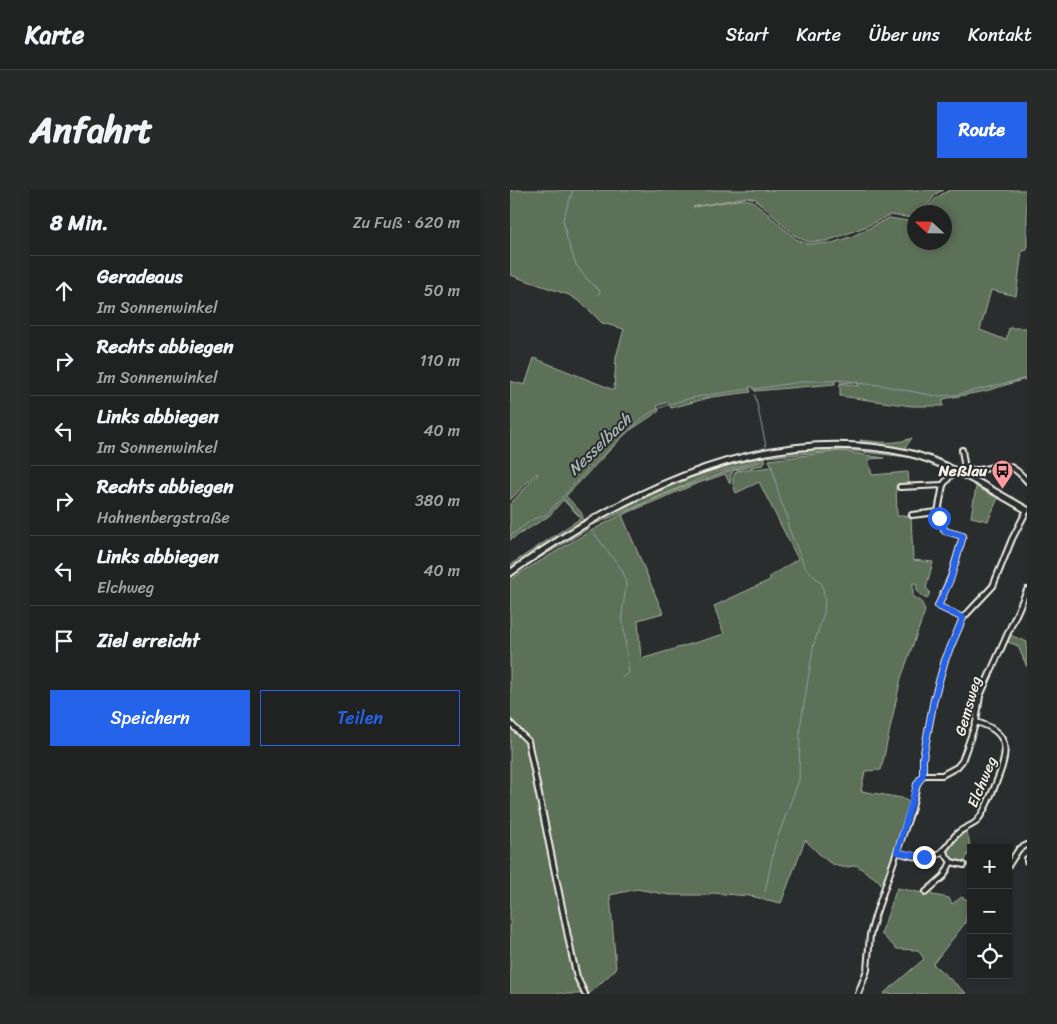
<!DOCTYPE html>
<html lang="de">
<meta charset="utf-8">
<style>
:root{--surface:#202222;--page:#282a2a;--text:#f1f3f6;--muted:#a2a4a5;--line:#3d3f40;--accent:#2563eb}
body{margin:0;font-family:Sriracha,sans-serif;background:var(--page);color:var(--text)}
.controls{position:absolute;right:15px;bottom:15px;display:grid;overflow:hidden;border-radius:0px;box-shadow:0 2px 8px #0003}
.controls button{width:45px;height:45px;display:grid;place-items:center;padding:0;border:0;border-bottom:1px solid var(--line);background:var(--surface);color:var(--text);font:25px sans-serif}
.compass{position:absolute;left:397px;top:15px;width:45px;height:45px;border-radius:50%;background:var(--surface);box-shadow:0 2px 8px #0003;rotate:292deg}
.stop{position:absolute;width:15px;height:15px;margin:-11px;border:4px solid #2563eb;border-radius:50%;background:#fff}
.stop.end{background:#2563eb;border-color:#fff;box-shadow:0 1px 5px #0008}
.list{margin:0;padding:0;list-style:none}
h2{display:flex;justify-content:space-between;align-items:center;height:65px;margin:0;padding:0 20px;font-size:21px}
h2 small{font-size:16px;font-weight:400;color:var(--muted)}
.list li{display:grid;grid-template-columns:32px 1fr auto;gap:15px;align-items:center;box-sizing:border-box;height:70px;padding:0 20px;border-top:1px solid var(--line)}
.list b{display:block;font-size:19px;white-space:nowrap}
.list p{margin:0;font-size:16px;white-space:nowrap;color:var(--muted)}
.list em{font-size:16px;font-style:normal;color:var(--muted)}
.actions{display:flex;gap:10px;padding:15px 20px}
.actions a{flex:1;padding:11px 0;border:1px solid var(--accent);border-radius:0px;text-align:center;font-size:18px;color:var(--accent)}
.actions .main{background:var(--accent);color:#fff}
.icon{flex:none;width:28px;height:28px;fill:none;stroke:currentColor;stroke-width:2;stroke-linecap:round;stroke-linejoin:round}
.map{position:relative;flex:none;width:517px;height:804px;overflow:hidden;border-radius:0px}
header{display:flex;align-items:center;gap:30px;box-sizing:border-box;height:70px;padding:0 25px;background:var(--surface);border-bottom:1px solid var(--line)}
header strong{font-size:24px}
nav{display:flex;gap:28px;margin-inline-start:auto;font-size:18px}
.intro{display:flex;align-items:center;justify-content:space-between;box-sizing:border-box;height:120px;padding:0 30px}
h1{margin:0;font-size:35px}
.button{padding:12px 22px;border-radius:0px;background:var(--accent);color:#fff;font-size:18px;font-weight:700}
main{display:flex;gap:30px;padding:0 30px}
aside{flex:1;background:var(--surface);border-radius:0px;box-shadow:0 2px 8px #0003}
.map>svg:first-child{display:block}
.green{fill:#5d6f59;stroke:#a8b0a0}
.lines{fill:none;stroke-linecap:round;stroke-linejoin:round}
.stream{stroke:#909fa0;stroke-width:1}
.street-casing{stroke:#f4f1e8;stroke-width:8}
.secondary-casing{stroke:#f4f1e8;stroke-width:9}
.street{stroke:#2a2d2e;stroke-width:4}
.secondary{stroke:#2a2d2e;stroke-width:5}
.route{stroke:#2563eb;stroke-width:6}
.labels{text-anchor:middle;stroke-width:4;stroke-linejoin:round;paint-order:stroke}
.poi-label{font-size:15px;font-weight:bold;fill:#f4f1e8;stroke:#2a2d2e;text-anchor:end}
.street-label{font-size:15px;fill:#f4f1e8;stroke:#2a2d2e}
.water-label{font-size:16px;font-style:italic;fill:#a9b4b2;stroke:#2a2d2e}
</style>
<header>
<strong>Karte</strong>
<nav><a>Start</a><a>Karte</a><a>Über uns</a><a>Kontakt</a></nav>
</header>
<div class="intro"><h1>Anfahrt</h1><a class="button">Route</a></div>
<main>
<aside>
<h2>8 Min.<small>Zu Fuß · 620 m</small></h2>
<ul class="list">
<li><svg class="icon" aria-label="ahead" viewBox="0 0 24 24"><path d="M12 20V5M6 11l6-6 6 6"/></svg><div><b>Geradeaus</b><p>Im Sonnenwinkel</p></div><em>50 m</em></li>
<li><svg class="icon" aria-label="right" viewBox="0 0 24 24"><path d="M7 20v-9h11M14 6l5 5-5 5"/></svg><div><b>Rechts abbiegen</b><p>Im Sonnenwinkel</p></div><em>110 m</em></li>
<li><svg class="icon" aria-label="left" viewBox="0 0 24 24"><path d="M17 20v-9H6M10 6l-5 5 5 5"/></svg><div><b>Links abbiegen</b><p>Im Sonnenwinkel</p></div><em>40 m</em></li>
<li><svg class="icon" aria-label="right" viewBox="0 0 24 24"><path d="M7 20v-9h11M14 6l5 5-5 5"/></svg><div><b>Rechts abbiegen</b><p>Hahnenbergstraße</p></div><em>380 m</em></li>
<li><svg class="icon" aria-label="left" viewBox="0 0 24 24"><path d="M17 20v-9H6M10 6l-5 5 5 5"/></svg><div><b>Links abbiegen</b><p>Elchweg</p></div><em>40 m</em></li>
<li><svg class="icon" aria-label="arrive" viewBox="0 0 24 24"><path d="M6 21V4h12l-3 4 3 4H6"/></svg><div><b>Ziel erreicht</b></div></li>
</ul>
<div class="actions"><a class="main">Speichern</a><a>Teilen</a></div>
</aside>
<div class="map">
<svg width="517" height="804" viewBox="0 0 517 804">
<rect width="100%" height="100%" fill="#2a2d2e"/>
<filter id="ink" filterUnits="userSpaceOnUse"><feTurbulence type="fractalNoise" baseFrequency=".02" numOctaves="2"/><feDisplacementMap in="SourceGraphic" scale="10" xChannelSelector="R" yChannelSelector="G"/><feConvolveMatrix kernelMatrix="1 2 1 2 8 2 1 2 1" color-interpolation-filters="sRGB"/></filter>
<g filter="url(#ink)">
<g class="green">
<path d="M 0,0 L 434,0 L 427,3 L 412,22 L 404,22 L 404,28 L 380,25 L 355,37 L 317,51 L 298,52 L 284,45 L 245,9 L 237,7 L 183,17 L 234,9 L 243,11 L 286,49 L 297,54 L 322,53 L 343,46 L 379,28 L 404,32 L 404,52 L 434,52 L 434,22 L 415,22 C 421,12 429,4 441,0 L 517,0 L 517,60 L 512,61 L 506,106 L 481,100 L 470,140 L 496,150 L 499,138 L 517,138 L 517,190 L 512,190 L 476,201 L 433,209 L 433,216 L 402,216 L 330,206 L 330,193 L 349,196 L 347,192 L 325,190 L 325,194 L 245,201 L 243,197 L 239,197 L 241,202 L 202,207 L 161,218 L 158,212 L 147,216 L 149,221 L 116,243 L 56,306 L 71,322 L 74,330 L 0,379 L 0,375 L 71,328 L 53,310 L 39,326 L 0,350 L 0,314 L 28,284 L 27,283 L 0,310 L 0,191 L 15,195 L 24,168 L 104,200 L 106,167 L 114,139 L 92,133 L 73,114 L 59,105 L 0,85 Z"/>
<path d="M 402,248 L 394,259 L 351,252 L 350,250 C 367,252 386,255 402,248 Z"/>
<polygon points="331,257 374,261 398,267 333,260 258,267 259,264"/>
<path d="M 330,261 L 374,268 L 358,269 L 362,285 L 398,282 L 399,293 L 386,296 L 387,326 L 401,326 L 403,370 L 423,372 L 416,398 L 420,402 L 417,409 C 408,405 407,402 406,393 L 403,393 L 403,407 L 411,411 L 415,421 L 391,488 L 371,580 L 355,581 L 351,601 L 392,608 L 399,612 L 373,697 L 369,691 L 346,675 C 324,684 310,664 295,650 L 271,713 L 240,706 L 202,703 L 197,705 L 160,705 L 127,699 L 100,705 L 106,779 L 79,804 L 69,787 L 62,759 L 58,759 L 65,791 L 73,804 L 0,804 L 0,535 L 13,547 L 22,565 L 20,549 L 0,531 L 0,390 C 13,380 28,373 42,364 C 107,323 179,290 256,270 L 253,275 L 224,280 L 221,285 L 220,294 L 215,284 L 186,294 L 112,325 L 153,423 L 128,430 L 131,469 L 214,444 L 204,416 L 260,390 L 260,386 L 288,369 L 249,292 L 226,303 C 223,295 220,288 227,281 L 262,277 L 259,270 Z"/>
<polygon points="254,265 256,268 199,285 83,335 84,332 95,326 178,288"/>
<polygon points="466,297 488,308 478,331 461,327"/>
<polygon points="78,335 80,338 10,380"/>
<polygon points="500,445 517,452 517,477 508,456 498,452"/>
<path d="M 455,641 C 463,653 459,661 454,674 L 442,669 L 436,662 Z"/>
<polygon points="387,698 439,708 442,714 452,707 459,711 455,733 423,774 457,804 373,804 414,769 408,760 387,759 371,744"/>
</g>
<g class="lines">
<g class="stream">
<polyline points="63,0 53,29 57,49 66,75 76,88 90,101 88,105"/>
<polyline points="330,192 370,195 425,206 445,205 517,188"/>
<polyline points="245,201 244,199 297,191 325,191"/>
<polyline points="245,205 256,256"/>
<polyline points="52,307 70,326"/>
<polyline points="83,342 112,380 115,388 116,396 112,424 119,483 111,488"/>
<path d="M 0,346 L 23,329 L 36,325 L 79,278 L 135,226 C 165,207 205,204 240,199"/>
<polyline points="255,702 265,654 289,590 290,538 304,453 314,423 315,410 312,394 295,377 278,337 278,327 271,312 262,277"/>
</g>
<defs>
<g id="street">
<path d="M 452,260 L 455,279 C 487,285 490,260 517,291"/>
<polyline points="390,297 433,295"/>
<polyline points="402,325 428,322 433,295 444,281"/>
<polyline points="429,328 435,341 453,346 441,387 428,416 453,428"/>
<polyline points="0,533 18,551 62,766 67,787 75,804"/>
<polyline points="413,585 432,585 447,577 452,571 466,532 470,506 517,400"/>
<polyline points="433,661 441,672 454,675"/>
<path d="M 387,662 C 398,665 413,670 425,666 C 436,662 440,649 449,642 C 454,638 461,636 466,632 C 474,624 479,609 484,598 C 496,568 506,543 466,532"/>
<polyline points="517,669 517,671"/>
<polyline points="498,676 509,659 517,655"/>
<polyline points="416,702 434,686 441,672"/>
<polyline points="348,804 357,780 360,745 365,726 402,618 407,594 413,585 413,568 424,509 435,470 453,428 483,396 502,349 517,320"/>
</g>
<path id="secondary" d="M 0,383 C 113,302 256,231 398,263 C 435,271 483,301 517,320"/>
</defs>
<use href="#street" class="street-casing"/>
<use href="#secondary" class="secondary-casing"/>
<use href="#street" class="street"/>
<use href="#secondary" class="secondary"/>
</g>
</g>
<g class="lines" filter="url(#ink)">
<polyline class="route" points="414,667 387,662 407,594 413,585 413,568 424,509 435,470 453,428 428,416 441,388 453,346 435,341 429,328"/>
</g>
<defs>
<symbol id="bus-pin" viewBox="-11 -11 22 30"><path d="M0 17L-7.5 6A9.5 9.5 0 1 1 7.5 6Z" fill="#ff9aa2" stroke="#2a2d2e"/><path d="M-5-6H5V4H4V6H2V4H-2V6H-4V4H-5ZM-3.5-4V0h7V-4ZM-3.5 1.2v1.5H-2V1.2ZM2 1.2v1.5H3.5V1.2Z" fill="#111"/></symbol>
</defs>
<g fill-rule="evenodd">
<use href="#bus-pin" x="480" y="268" width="25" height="34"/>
</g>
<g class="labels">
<g class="poi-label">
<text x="477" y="286">Neßlau</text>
</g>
<g class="street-label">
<text transform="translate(458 516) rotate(-74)" y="5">Gemsweg</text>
<text transform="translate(472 592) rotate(-67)" y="5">Elchweg</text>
</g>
<g class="water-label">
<text transform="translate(89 254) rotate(-44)" y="6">Nesselbach</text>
</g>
</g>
</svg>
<div class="controls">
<button>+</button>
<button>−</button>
<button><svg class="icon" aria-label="locate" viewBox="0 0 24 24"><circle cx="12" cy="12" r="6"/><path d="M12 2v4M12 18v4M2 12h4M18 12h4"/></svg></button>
</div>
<svg class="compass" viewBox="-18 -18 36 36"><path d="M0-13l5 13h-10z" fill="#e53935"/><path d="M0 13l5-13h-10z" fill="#a2a4a5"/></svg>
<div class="stop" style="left:429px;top:328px"></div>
<div class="stop end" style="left:414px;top:667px"></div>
</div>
</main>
